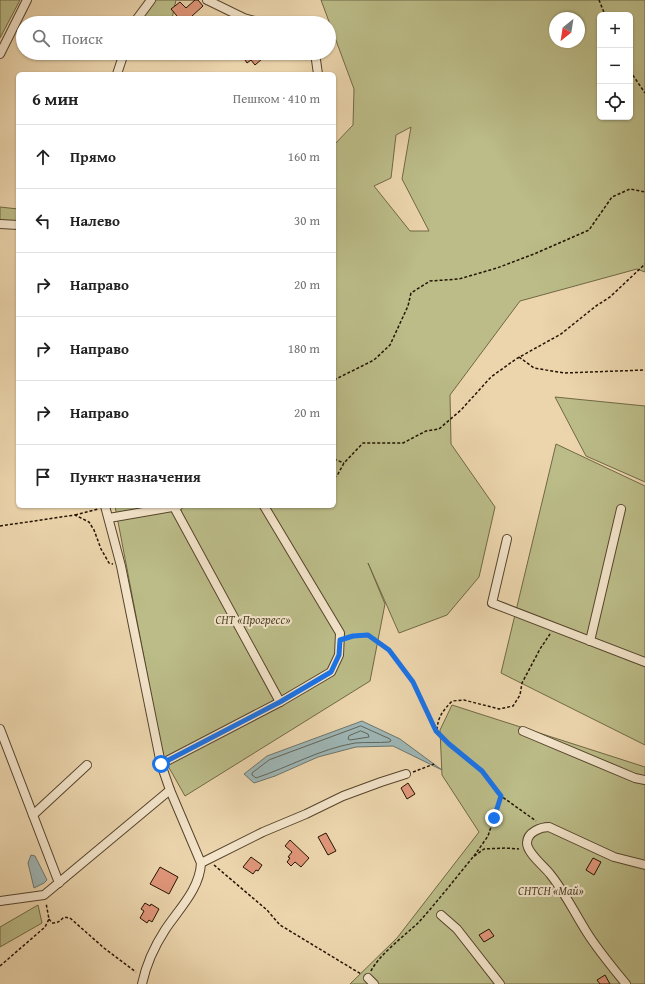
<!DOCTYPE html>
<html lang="ru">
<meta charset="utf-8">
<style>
:root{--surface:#fff;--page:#f2f2f2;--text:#222;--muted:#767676;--line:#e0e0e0}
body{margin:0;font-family:"Gentium Book Plus",serif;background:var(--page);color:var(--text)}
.controls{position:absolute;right:12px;top:12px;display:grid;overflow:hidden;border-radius:6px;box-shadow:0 1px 3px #0004}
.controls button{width:36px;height:36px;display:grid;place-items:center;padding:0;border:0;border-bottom:1px solid var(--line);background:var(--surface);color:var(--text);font:20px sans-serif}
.compass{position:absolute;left:549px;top:12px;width:36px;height:36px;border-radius:50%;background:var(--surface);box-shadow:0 1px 3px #0004;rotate:210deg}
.stop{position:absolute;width:12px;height:12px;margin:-9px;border:3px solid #1a73e8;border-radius:50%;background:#fff}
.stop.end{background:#1a73e8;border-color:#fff;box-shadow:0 1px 4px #0008}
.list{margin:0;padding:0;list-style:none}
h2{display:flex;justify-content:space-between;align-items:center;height:52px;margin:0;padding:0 16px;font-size:17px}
h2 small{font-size:13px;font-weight:400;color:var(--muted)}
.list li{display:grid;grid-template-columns:26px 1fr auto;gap:12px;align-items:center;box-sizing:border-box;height:64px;padding:0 16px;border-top:1px solid var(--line)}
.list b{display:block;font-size:15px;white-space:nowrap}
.list em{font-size:13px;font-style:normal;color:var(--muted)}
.icon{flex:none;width:22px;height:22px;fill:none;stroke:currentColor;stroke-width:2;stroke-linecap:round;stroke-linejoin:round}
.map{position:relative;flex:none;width:645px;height:984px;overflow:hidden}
.search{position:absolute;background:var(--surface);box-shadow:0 1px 3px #0004;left:16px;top:16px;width:320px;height:44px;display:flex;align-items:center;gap:10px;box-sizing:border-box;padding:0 14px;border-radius:22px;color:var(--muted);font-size:15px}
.panel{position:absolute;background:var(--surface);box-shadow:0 1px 3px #0004;left:16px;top:72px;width:320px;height:436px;border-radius:6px}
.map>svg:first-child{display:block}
.green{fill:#bbbc88;stroke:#706844;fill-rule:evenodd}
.water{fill:#9eb6b5;stroke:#6d756d}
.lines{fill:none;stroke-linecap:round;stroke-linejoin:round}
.shore{stroke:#61655b;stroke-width:1}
.building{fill:#e0967a;stroke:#241401}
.minor-casing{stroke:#56442c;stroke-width:10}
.path{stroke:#241401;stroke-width:1.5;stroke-dasharray:3 2;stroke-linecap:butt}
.minor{stroke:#f3e4ca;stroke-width:8}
.route{stroke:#1a73e8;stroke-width:5}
.labels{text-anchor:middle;stroke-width:4;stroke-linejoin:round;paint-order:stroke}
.park-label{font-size:12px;font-style:italic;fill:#51462a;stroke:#f3e4ca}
</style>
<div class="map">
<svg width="645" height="984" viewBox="0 0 645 984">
<rect width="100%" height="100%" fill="#ecd5ad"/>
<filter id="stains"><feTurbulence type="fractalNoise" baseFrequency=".005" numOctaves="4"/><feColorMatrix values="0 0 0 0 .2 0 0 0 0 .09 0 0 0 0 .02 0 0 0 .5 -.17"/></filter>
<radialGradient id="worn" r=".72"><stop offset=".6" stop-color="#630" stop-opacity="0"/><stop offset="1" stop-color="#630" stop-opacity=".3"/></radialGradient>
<g class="green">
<polygon points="0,0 20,0 0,38"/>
<polygon points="155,0 195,0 176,0 171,23 159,23 154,18 142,19"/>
<path d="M 321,0 L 645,0 L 645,272 L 637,269 L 520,301 L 450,395 L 451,444 L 495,507 L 479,577 L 447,615 L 399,633 L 368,563 L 385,604 L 370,681 L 185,796 L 163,757 L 115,506 L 334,506 L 334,145 L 353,125 L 354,89 ZM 600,15 L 630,15 L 630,117 L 600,117 ZM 555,18 L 579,18 L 579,42 L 555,42 ZM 411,127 L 402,179 L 429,231 L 410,231 L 374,186 L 391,178 L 396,135 Z"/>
<polygon points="0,207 18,209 18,223 0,221"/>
<polygon points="555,397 645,406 645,482 586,456"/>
<polygon points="556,444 645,486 645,745 501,673"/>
<polygon points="452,705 645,767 645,984 350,984 397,938 479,832 442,775 440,730"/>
<polygon points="38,905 42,923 0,947 0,927"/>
</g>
<g class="water">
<polygon points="362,721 400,739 442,770 393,746 356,747 318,757 275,776 254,783 244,774 267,756"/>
<polygon points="31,855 35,856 47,880 44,883 34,888 28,863"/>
</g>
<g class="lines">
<g class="shore">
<path d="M 361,726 L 390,739 L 391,741 L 389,742 C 378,743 366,742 355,743 C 320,749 289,767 256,778 L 252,775 L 252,773 L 269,760 Z"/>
<polygon points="361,731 368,734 369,737 350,740 348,739 349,736"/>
</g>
</g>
<g class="building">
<polygon points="195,0 198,0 203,6 192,16 194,19 189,23 169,23 177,16 171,9 180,2 186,8"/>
<polygon points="245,53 269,53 255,65 251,60 247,63 243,57 246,54"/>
<polygon points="408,783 415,794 407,799 401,788"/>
<polygon points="326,833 336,851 328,855 318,837"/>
<polygon points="290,840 309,858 301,867 295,862 291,866 287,862 290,858 288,857 292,852 285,846"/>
<polygon points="251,857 262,865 258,871 256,870 253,874 243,867"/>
<polygon points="593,858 601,862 594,875 586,870"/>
<polygon points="160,867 178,877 169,894 150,884"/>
<polygon points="145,903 150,906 151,904 159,909 152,922 149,920 147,923 140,918 144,911 141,909"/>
<polygon points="489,929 494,936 484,942 479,935"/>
<polygon points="605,975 610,984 600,984 597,980"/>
</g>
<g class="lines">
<defs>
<g id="minor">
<polyline points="207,0 244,18 262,23"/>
<polyline points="134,23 151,0"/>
<polyline points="315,53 318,74"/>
<polyline points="0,54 27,0"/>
<polyline points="117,74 124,53"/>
<polyline points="0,224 18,225"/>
<polyline points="174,507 280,702"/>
<polyline points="109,518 178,506"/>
<polyline points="507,539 492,603 645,662"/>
<polyline points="590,641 621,509"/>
<polyline points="0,729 59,883"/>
<polyline points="523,731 635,778 645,780"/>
<polyline points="161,764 280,702 331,672 339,655 340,633 264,506"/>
<polyline points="33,815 87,765"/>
<polyline points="201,863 263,832 306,814 343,796 381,782 406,774"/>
<polyline points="0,901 44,895 170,790 161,764 121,566 105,506"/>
<polyline points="441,915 457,929 500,984"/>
<polyline points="368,978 374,984"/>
<path d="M 142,984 C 146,965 154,947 165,930 C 178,910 200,889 201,863 L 170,790"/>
<path d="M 626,984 C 612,967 597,949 586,931 C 574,912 564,891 550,874 C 544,866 527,853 527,843 C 527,832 541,827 549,827 L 614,857 L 645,865"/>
</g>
</defs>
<use href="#minor" class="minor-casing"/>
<g class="path">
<polyline points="599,0 605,15"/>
<polyline points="630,71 645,93"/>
<polyline points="519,357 534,368 564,373 645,370"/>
<polyline points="334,380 374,360 390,345 408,306 411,293 430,281 459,279 497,268 534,254 589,230 612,197 630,189 645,192"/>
<polyline points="334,459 344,463"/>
<polyline points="334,478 338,474 344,463 363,443 403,443 426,431 439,429 461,410 491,377 516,359 561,334 596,306 610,297 645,264"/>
<polyline points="75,515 98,509"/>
<polyline points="0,526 75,515 89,522 94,530 101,549 109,563 113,564"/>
<polyline points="348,637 368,635 389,650 413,682 436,731 449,744 481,771 501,796 536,821"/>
<path d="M 437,730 C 438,716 443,711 452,701 L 464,700 L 499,709 L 513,706 L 520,695 L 522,683 L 540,649 L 550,634"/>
<polyline points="413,772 434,764"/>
<polyline points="474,856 488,836 501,796"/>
<polyline points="214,865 267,910 280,925 361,974"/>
<path d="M 49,919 L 52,923 C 58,923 60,921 64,917 L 70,918 L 104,948 L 136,972"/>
<polyline points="0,966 45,927 49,919 46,903"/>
<path d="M 371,971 C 379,955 404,936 418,923 C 437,902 455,879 473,857 L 484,849 L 505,848 L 519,849"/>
</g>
<use href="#minor" class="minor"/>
</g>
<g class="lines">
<polyline class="route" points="161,764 280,702 331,672 339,655 340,640 353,636 368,635 389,650 413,682 436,731 449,744 482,771 501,796 494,818"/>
</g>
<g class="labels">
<g class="park-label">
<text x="253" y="624">СНТ «Прогресс»</text>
<text x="551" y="895">СНТСН «Май»</text>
</g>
</g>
<rect width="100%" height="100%" filter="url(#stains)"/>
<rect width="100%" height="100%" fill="url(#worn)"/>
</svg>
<div class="controls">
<button>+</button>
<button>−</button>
<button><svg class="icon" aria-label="locate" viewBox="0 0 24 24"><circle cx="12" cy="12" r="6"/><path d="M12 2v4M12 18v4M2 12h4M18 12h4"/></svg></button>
</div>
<svg class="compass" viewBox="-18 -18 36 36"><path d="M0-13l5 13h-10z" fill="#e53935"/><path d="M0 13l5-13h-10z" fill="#767676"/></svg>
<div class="stop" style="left:161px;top:764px"></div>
<div class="stop end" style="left:494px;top:818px"></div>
<div class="search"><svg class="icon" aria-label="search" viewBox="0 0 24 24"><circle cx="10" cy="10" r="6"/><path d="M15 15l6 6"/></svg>Поиск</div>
<section class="panel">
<h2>6 мин<small>Пешком · 410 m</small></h2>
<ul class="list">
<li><svg class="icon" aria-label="ahead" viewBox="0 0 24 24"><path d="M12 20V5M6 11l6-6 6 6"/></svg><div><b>Прямо</b></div><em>160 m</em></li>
<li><svg class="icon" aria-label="left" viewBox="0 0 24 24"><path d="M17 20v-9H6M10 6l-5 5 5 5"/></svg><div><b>Налево</b></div><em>30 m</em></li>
<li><svg class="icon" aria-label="right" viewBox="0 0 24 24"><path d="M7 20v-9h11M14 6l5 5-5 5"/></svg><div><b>Направо</b></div><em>20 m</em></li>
<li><svg class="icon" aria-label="right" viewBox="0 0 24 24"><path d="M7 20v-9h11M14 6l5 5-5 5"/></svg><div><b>Направо</b></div><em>180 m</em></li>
<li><svg class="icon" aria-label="right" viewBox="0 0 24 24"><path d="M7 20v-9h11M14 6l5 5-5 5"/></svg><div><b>Направо</b></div><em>20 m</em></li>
<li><svg class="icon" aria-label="arrive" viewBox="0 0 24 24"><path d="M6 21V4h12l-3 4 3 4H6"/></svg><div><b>Пункт назначения</b></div></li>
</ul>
</section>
</div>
